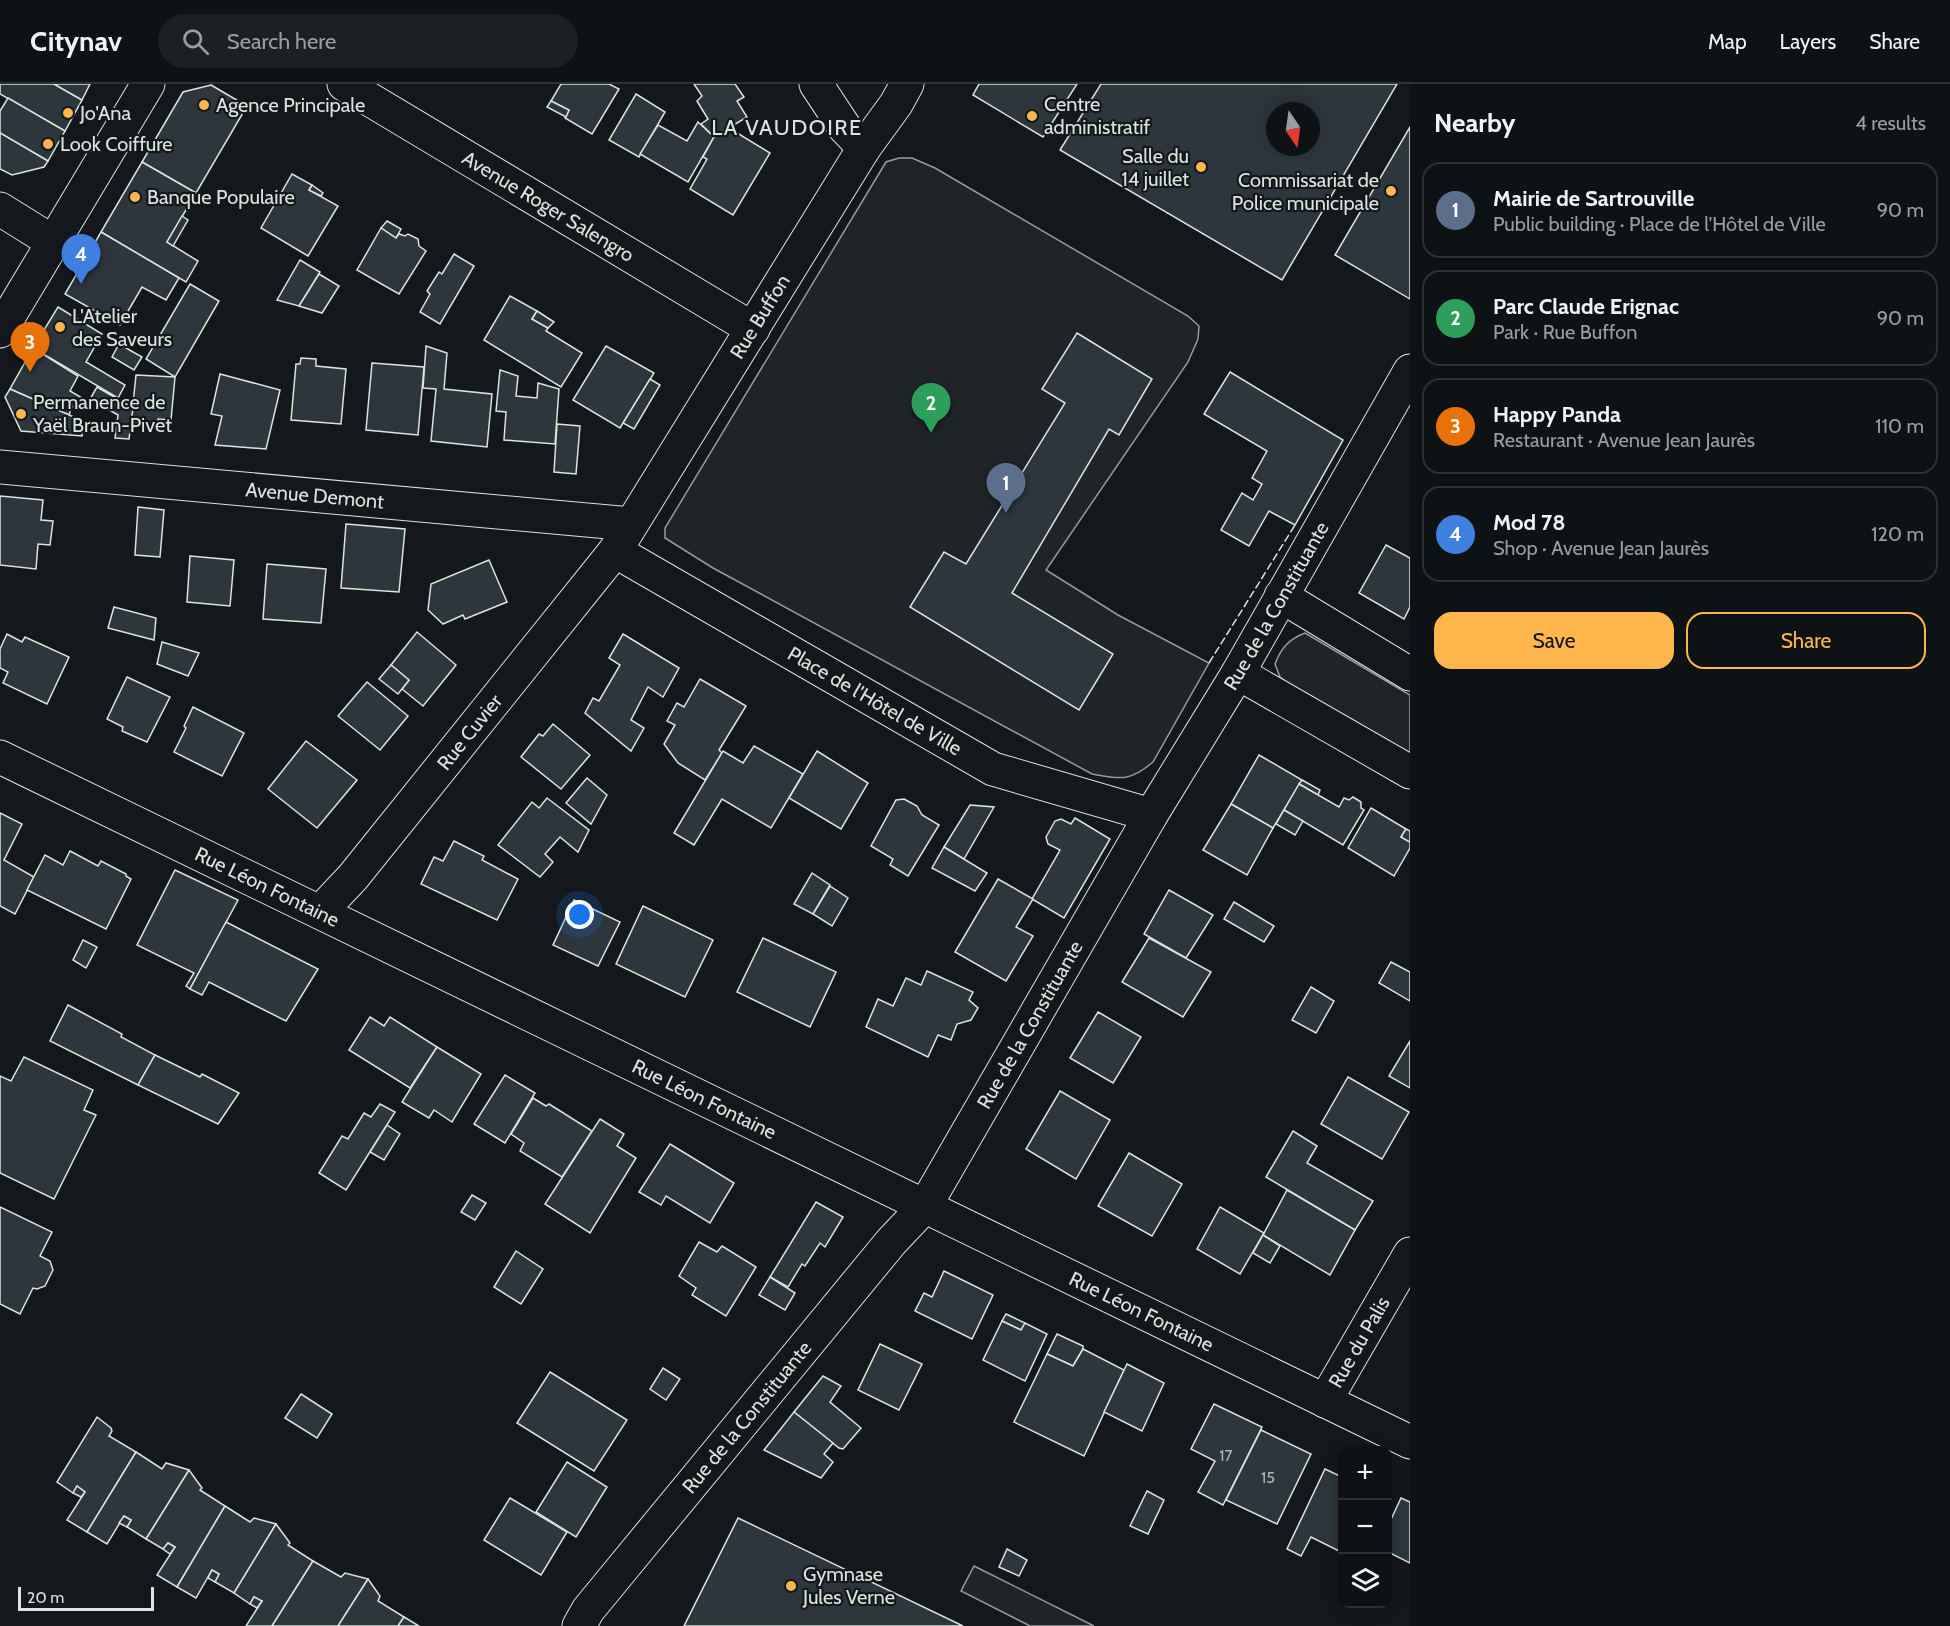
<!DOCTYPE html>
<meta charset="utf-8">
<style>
:root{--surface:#0f1215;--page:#1d2022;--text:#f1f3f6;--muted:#9b9ea0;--line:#2f3234;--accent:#ffb74d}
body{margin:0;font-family:Cabin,sans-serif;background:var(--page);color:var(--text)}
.controls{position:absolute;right:18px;bottom:18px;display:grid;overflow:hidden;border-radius:12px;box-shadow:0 3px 15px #0003}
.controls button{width:54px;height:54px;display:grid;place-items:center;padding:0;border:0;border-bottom:2px solid var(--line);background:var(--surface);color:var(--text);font:30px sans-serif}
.compass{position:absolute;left:1266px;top:18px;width:54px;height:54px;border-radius:50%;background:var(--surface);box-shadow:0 3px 15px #0003;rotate:167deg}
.scale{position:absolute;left:18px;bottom:15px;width:136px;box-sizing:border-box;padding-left:6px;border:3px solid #d8e6dc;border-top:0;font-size:16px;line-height:21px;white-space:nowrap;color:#d8e6dc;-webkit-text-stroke:4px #14181c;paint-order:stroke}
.you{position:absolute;left:580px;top:831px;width:21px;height:21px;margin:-15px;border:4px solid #fff;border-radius:50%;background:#1a73e8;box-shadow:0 0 0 9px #1a73e833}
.badge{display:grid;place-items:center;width:39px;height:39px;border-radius:50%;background:var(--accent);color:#fff;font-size:20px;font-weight:700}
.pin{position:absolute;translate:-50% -50px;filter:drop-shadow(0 2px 3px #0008)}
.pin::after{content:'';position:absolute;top:32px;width:21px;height:18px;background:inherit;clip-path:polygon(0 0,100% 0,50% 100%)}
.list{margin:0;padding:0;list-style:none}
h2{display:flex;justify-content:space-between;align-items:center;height:78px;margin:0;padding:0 24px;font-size:26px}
h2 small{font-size:20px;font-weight:400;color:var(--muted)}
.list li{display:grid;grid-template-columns:39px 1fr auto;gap:18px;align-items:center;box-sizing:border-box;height:96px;margin:0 12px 12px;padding:0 12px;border:2px solid var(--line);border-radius:18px}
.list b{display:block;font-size:22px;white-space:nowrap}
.list p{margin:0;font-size:20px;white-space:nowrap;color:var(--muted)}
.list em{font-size:20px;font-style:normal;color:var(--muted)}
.actions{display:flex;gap:12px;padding:18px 24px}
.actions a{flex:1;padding:14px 0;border:2px solid var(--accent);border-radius:18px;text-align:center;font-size:21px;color:var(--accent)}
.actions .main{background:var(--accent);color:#111}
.icon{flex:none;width:33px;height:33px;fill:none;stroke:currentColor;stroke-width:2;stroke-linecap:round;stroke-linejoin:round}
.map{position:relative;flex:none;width:1410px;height:1542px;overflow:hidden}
header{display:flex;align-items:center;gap:36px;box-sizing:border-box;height:84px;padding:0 30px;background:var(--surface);border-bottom:2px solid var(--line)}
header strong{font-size:28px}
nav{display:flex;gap:33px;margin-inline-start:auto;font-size:21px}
.search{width:420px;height:54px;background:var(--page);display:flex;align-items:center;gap:15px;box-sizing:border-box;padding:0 21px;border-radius:33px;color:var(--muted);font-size:22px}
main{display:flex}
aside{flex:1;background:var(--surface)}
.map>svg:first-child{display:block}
.green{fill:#202428;stroke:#939e99;stroke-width:1.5}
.building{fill:#2c363c;stroke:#d8e6dc;stroke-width:1.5;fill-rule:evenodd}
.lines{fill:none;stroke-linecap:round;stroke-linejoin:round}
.street-casing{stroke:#d8e6dc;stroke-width:35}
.primary-casing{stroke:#d8e6dc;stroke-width:35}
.street{stroke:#14181c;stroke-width:33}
.primary{stroke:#14181c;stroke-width:33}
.fence{stroke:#d8e6dc;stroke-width:1.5;stroke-dasharray:8 3;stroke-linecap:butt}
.poi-dot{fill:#ffb74d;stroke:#14181c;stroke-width:2}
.labels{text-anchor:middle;stroke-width:4.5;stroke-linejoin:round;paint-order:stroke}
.number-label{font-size:16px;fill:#adbab4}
.poi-label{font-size:20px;fill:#d8e6dc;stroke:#14181c;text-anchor:start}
.street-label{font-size:20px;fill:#d8e6dc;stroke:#14181c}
.quarter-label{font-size:22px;letter-spacing:1.5px;fill:#d8e6dc;stroke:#14181c}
</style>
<header>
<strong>Citynav</strong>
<div class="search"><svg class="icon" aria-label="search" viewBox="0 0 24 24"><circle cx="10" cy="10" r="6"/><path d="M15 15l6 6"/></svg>Search here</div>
<nav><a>Map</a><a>Layers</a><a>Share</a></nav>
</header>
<main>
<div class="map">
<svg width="1410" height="1542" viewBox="0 0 1410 1542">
<rect width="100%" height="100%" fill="#14181c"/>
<g class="green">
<path d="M 899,74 L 912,74 L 935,84 L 1188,232 L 1199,242 L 1198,255 L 1188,278 L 1046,486 L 1118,531 L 1209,579 L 1153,678 C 1130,698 1120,695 1092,690 L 713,484 L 665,454 L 665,444 L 886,78 Z"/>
<path d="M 1305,549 L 1410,611 L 1410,673 L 1292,602 L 1280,593 L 1275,580 C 1281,564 1289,555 1305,549 Z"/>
<polygon points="974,1482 1094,1542 1030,1542 961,1507"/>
</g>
<g class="building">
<polygon points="0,0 54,0 82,16 65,47 0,10"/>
<polygon points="54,0 90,0 82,16"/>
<polygon points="561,0 609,0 619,5 592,50 565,34 569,26 551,17"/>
<polygon points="694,0 735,0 744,13 737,17 747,33 714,53 701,40 708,35 697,17 702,12"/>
<polygon points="979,0 1077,0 1043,53 973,11"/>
<path d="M 1101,0 L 1397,0 L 1282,196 L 1060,66 ZM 1275,27 L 1311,27 L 1311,63 L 1275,63 Z"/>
<polygon points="211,1 247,22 196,109 142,78 183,8"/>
<polygon points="636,10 665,28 639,73 609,56"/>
<polygon points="8,14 65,47 48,77 0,49 0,27"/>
<polygon points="551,17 569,26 566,33 547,23"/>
<polygon points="698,38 714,53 688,98 640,70 658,41 687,57"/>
<polygon points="1410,43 1410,215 1335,171"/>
<polygon points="729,44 770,69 733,131 690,105 707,75 703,73 714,53"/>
<polygon points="0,49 48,77 44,83 12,91 0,85"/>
<polygon points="142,78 196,109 167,158 198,177 186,198 101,148"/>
<polygon points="292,90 312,101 309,106 338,122 308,172 261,144"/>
<polygon points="312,101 323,109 321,112 309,106"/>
<polygon points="182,132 188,136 173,162 167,158"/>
<polygon points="387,137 401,145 396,154 381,144"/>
<polygon points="381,144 396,154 399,150 405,152 408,150 418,155 419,162 426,167 399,210 357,186"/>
<polygon points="101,148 179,194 166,216 142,203 120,241 65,210"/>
<polygon points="454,170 474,182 440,240 420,228 430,210 427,207 439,188 442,190"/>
<polygon points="300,176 320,188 299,222 277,216"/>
<polygon points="319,190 339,202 322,229 299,222"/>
<polygon points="190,200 219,217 175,293 146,275"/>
<polygon points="510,212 537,227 532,235 548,244 546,247 582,269 561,303 484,256"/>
<polygon points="58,223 102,250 86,278 125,301 118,314 33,264"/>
<polygon points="537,227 554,238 548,244 532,235"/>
<polygon points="1077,249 1152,295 1119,351 1109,345 1012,509 1113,570 1079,626 910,523 944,468 966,480 1065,319 1042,305"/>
<polygon points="119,260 142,273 134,286 112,273"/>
<polygon points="426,262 447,269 444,305 492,310 487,363 431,357 436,305 423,304"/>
<polygon points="606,262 654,289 620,344 573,316"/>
<polygon points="33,264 78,292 70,307 84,315 79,326 72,322 69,331 10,305"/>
<polygon points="301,274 316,275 316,282 346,285 341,340 291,336 296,280 300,280"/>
<polygon points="372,279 424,283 418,351 366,346"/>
<polygon points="500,286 518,292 516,312 537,314 538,299 559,305 555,360 504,356 506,328 496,327"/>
<polygon points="1230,288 1343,356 1295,441 1269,427 1249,462 1221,446 1242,409 1253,416 1262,400 1252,394 1267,367 1204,330"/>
<polygon points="220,290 280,306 266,365 215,361 222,332 211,330"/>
<polygon points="136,291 175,293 171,336 158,335 158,340 131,339"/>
<polygon points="650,295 660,301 634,345 623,339"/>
<polygon points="97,303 133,324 129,355 115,354 118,331 90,315"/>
<polygon points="10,305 83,337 82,352 21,347 5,313"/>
<polygon points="557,340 580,342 576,390 554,388"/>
<polygon points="0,412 43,416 41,436 53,437 50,461 38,460 36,485 0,481"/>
<polygon points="138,423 164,426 160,473 135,471"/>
<polygon points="346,440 405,445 399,508 341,504"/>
<polygon points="1386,461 1410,474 1410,523 1404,535 1359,509"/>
<polygon points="190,472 234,476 230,522 187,518"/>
<polygon points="489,476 507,518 465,535 463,531 443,540 428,526 431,500"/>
<polygon points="267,480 326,485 321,539 263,535"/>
<polygon points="114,523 156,534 154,556 108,544"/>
<polygon points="417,548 456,581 423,622 402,605 409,596 391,581"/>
<polygon points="7,550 22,558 25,553 69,573 47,620 3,599 8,588 0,584 0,565"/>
<polygon points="623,550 679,584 663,613 648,603 631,636 644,644 631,667 585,629 593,614 599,617 620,581 609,574"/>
<polygon points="162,558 199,569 188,592 157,580"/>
<polygon points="391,581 409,596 398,610 379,595"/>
<polygon points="127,593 170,613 147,658 122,647 123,643 107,635"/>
<polygon points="700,595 746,622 719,666 722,669 705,696 678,679 664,660 675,641 667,637 677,619 684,623"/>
<polygon points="367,598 408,632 380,666 338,632"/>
<polygon points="193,623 244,649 222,692 174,668 186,644 184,642"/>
<polygon points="553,640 590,671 561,705 521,673 539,650 543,652"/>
<polygon points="306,657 357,696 317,744 268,705"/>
<polygon points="754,662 803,690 771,744 722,715 694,761 674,749 723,667 743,679"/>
<polygon points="817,667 868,699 841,745 789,714"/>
<polygon points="1259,671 1302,696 1273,744 1231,720"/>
<polygon points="587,694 607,711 591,740 566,719"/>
<polygon points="1302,696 1320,706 1318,711 1299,700"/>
<polygon points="1299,700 1339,723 1344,714 1349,716 1353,713 1361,718 1361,724 1364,726 1343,761 1284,726"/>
<polygon points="547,714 589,746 578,768 560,753 545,770 553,778 540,793 498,761 532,718 539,724"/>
<polygon points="904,715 917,722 922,731 939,741 908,792 890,781 893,775 871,762 896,716"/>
<polygon points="1231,720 1273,744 1247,791 1203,766"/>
<polygon points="970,721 994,723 964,775 944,763"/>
<polygon points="1371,724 1406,745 1401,753 1410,758 1410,764 1394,792 1348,764"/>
<polygon points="1284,726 1303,737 1295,751 1276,740"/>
<polygon points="0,729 22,740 4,776 34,793 15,830 0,822"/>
<polygon points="1075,734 1110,755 1064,834 1032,815 1060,766 1048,760 1046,753 1055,737 1061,735 1071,740"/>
<polygon points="1406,745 1410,747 1410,758 1401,753"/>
<polygon points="454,757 484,772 482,776 518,795 497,836 421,800 434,773 443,777"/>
<polygon points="944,763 987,789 975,807 932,784"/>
<polygon points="70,767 98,782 101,777 126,790 126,792 131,795 106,845 27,806 45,771 63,781"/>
<polygon points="175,786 238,816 190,905 186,902 194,889 137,861"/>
<polygon points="812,789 830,801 813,830 794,820"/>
<polygon points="998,795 1033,815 1016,843 1033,852 1006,897 955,868"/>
<polygon points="830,802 848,814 832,842 813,830"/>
<polygon points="1169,806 1213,831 1186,874 1144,850"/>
<polygon points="574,816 620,838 598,882 553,861"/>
<polygon points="1234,818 1274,842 1264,858 1224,835"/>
<polygon points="643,822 713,856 685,913 616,880"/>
<polygon points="226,838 318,885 286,937 209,898 202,911 190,905"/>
<polygon points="763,854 836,888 810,943 737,908"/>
<polygon points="1149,854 1211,888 1183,933 1122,898"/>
<polygon points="83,856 97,863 86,884 73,876"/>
<polygon points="1391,878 1410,888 1410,917 1379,899"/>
<polygon points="927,887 973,908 969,916 978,924 971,936 957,940 951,956 938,951 928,973 866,943 878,915 893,922 906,894 921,901"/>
<polygon points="1311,903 1334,917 1316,949 1292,936"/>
<polygon points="68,921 122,950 121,953 155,971 138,1001 50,957"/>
<polygon points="1098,928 1141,953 1113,999 1070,974"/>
<polygon points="370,933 384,942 390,933 437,963 410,1004 349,966"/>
<polygon points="1410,957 1410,1004 1389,992"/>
<polygon points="437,963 481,990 452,1038 434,1026 429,1034 402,1018"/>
<polygon points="155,971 200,993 202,990 239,1009 218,1040 138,1001"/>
<polygon points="24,973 93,1006 84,1026 96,1031 54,1115 0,1089 0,992 11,997"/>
<polygon points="505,991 535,1009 505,1059 474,1040"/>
<polygon points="1348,993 1409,1028 1382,1075 1321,1040"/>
<polygon points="1060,1007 1110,1036 1076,1095 1026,1065"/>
<polygon points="533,1014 546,1022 549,1020 592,1047 562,1093 520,1067 524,1059 511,1050"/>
<polygon points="380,1020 395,1028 346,1106 319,1089 342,1052 348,1055 364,1029 371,1033"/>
<polygon points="600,1035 624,1050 617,1062 636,1074 590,1149 545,1120"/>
<polygon points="387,1041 400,1050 384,1076 370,1068"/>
<polygon points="1293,1047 1317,1062 1307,1079 1373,1117 1355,1146 1266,1093"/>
<polygon points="670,1060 734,1099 710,1139 666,1112 661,1121 639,1108"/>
<polygon points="1129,1069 1182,1100 1152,1152 1098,1122"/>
<polygon points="1287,1106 1355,1146 1330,1191 1263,1151"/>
<polygon points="472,1111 486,1119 475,1136 461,1128"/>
<polygon points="816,1118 843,1133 825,1163 820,1159 805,1182 802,1180 788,1203 770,1193"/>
<polygon points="0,1123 52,1148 40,1172 50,1177 53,1186 45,1202 37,1205 33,1204 20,1230 0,1220"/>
<polygon points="1220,1123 1264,1149 1240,1190 1197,1165"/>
<polygon points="1263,1151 1280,1162 1270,1179 1253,1169"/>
<polygon points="699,1158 717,1168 722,1162 756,1183 726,1232 692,1211 696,1204 679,1192"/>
<polygon points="516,1167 543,1185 521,1220 494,1203"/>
<polygon points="944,1187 993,1211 972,1255 915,1227 924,1209 932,1213"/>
<polygon points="770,1193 795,1209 785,1226 759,1211"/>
<polygon points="1006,1230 1025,1239 1021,1246 1002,1237"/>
<polygon points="1002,1237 1021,1246 1025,1239 1047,1250 1025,1297 983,1276"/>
<polygon points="1057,1250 1083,1262 1083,1265 1073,1282 1047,1270"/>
<polygon points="880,1260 922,1280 899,1326 858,1306"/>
<polygon points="1083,1265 1124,1286 1084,1372 1014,1338 1047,1270 1073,1282"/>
<polygon points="1127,1280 1164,1299 1142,1347 1104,1328"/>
<polygon points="663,1284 680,1295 666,1316 650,1305"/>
<polygon points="550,1288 627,1336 594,1387 517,1339"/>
<polygon points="823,1292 841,1302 830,1318 861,1344 843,1365 839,1364 794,1328"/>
<polygon points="301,1310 332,1330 317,1354 285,1334"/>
<polygon points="1214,1320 1262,1343 1223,1421 1198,1408 1215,1377 1191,1365"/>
<polygon points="794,1328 833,1359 824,1370 833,1378 821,1394 764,1366"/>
<polygon points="97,1333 111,1344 112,1347 109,1352 136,1368 87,1448 67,1436 85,1408 77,1402 73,1409 57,1398"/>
<polygon points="1261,1346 1311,1370 1277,1440 1226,1416"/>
<polygon points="136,1368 162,1385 166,1379 189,1386 146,1455 127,1443 131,1436 124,1432 107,1460 87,1448"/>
<polygon points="567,1378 607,1403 576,1453 536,1428"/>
<polygon points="1325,1385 1342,1393 1342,1466 1341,1468 1311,1453 1301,1472 1287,1465"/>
<polygon points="189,1386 202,1404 200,1406 225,1422 177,1503 157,1491 175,1463 168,1459 163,1465 146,1455"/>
<polygon points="77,1402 85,1408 81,1413 73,1409"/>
<polygon points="1147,1407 1164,1416 1148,1450 1130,1442"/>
<polygon points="510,1414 567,1448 541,1491 484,1456"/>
<polygon points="1401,1414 1410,1418 1410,1479 1388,1468 1388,1442"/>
<polygon points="225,1422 250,1438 254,1434 276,1440 234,1509 215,1498 219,1490 212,1486 196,1514 177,1503"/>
<polygon points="124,1432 131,1436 127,1443 119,1439"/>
<polygon points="738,1434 963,1542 684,1542"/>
<polygon points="276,1440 290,1459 288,1461 313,1477 272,1542 246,1542 262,1517 254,1513 250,1520 234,1509"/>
<polygon points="168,1459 175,1463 170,1470 163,1465"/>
<polygon points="1007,1465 1027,1476 1019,1492 999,1483"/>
<polygon points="313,1477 341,1493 345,1489 368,1495 338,1542 272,1542"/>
<polygon points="212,1486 219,1490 215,1498 208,1494"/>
<polygon points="368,1495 380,1512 378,1517 404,1533 398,1542 338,1542"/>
<polygon points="254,1513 262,1517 257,1524 250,1520"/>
<polygon points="404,1533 419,1542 398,1542"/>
</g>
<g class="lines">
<defs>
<g id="street">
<path id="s1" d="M 344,0 L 753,245"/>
<polyline points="816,0 845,44 864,64"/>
<polyline points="0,125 53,158"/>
<path id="s2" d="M 0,383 L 631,440"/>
<path id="s3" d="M 615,467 L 993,685 L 1151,731"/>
<polyline points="1281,512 1410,590"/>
<polyline points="1238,589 1410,688"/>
<path id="s4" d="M 0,673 L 1410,1358"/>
<path id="s5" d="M 320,828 L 353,793 L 615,467 L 864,64 L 896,20 L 907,0"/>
<path id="s6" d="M 1325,1317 L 1410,1170"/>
<path id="s7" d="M 579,1542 L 588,1526 L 891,1158 L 925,1122 L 1151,731 L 1238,589 L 1410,287"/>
</g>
<polyline id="primary" points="0,247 148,0"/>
</defs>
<use href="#street" class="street-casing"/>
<use href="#primary" class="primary-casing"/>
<use href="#street" class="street"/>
<use href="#primary" class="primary"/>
<polyline class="fence" points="1209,579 1295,441"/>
</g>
<g class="poi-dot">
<circle cx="204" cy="21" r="6"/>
<circle cx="68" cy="29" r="6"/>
<circle cx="1032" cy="32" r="6"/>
<circle cx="48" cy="60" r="6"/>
<circle cx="1201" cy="83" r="6"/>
<circle cx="1391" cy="107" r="6"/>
<circle cx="135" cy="113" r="6"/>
<circle cx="60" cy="243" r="6"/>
<circle cx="21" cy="330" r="6"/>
<circle cx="791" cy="1502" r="6"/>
</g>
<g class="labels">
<g class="number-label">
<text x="1226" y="1377">17</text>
<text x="1268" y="1399">15</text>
</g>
<g class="poi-label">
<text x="1044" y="27">Centre<tspan x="1044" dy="23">administratif</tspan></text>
<text x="216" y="28">Agence Principale</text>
<text x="80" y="36">Jo'Ana</text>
<text x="60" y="67">Look Coiffure</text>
<text x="1189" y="79" text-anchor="end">Salle du<tspan x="1189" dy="23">14 juillet</tspan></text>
<text x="1379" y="103" text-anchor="end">Commissariat de<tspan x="1379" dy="23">Police municipale</tspan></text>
<text x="147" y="120">Banque Populaire</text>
<text x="72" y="239">L'Atelier<tspan x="72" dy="23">des Saveurs</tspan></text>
<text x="33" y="325">Permanence de<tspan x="33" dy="23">Yaël Braun-Pivet</tspan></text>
<text x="803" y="1497">Gymnase<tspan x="803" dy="23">Jules Verne</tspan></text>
</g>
<g class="street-label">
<text dy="7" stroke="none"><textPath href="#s1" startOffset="238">Avenue Roger Salengro</textPath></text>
<text dy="7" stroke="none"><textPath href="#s5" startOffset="742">Rue Buffon</textPath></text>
<text dy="7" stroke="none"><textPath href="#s2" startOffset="316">Avenue Demont</textPath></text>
<text dy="7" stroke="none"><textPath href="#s7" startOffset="1240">Rue de la Constituante</textPath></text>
<text dy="7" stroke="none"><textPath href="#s3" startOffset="300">Place de l'Hôtel de Ville</textPath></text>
<text dy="7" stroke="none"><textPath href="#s5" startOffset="234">Rue Cuvier</textPath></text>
<text dy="7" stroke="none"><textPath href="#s4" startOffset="297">Rue Léon Fontaine</textPath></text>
<text dy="7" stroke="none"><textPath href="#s7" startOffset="754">Rue de la Constituante</textPath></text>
<text dy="7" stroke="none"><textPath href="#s4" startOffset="783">Rue Léon Fontaine</textPath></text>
<text dy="7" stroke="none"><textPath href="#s4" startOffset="1269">Rue Léon Fontaine</textPath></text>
<text dy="7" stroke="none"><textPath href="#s6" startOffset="68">Rue du Palis</textPath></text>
<text dy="7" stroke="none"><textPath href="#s7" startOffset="268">Rue de la Constituante</textPath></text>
</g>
<g class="quarter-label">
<text x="787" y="51">LA VAUDOIRE</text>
</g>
</g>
</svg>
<div class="controls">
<button>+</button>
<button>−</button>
<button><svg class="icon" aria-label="layers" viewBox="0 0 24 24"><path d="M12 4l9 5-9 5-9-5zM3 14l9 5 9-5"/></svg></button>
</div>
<svg class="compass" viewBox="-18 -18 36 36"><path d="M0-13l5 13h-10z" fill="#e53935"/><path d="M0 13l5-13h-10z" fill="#9b9ea0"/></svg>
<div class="scale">20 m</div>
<div class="you"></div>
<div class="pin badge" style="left:1006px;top:429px;background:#5c6f8a">1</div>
<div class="pin badge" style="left:931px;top:349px;background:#2e9e5b">2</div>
<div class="pin badge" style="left:30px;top:288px;background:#e8710a">3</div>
<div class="pin badge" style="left:81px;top:200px;background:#3f7fe0">4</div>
</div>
<aside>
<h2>Nearby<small>4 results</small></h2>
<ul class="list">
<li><span class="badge" style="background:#5c6f8a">1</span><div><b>Mairie de Sartrouville</b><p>Public building · Place de l'Hôtel de Ville</p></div><em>90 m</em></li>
<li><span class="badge" style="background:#2e9e5b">2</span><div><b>Parc Claude Erignac</b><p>Park · Rue Buffon</p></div><em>90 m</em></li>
<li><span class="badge" style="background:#e8710a">3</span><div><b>Happy Panda</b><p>Restaurant · Avenue Jean Jaurès</p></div><em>110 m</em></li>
<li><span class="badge" style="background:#3f7fe0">4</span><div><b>Mod 78</b><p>Shop · Avenue Jean Jaurès</p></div><em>120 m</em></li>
</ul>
<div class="actions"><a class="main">Save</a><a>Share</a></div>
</aside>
</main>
